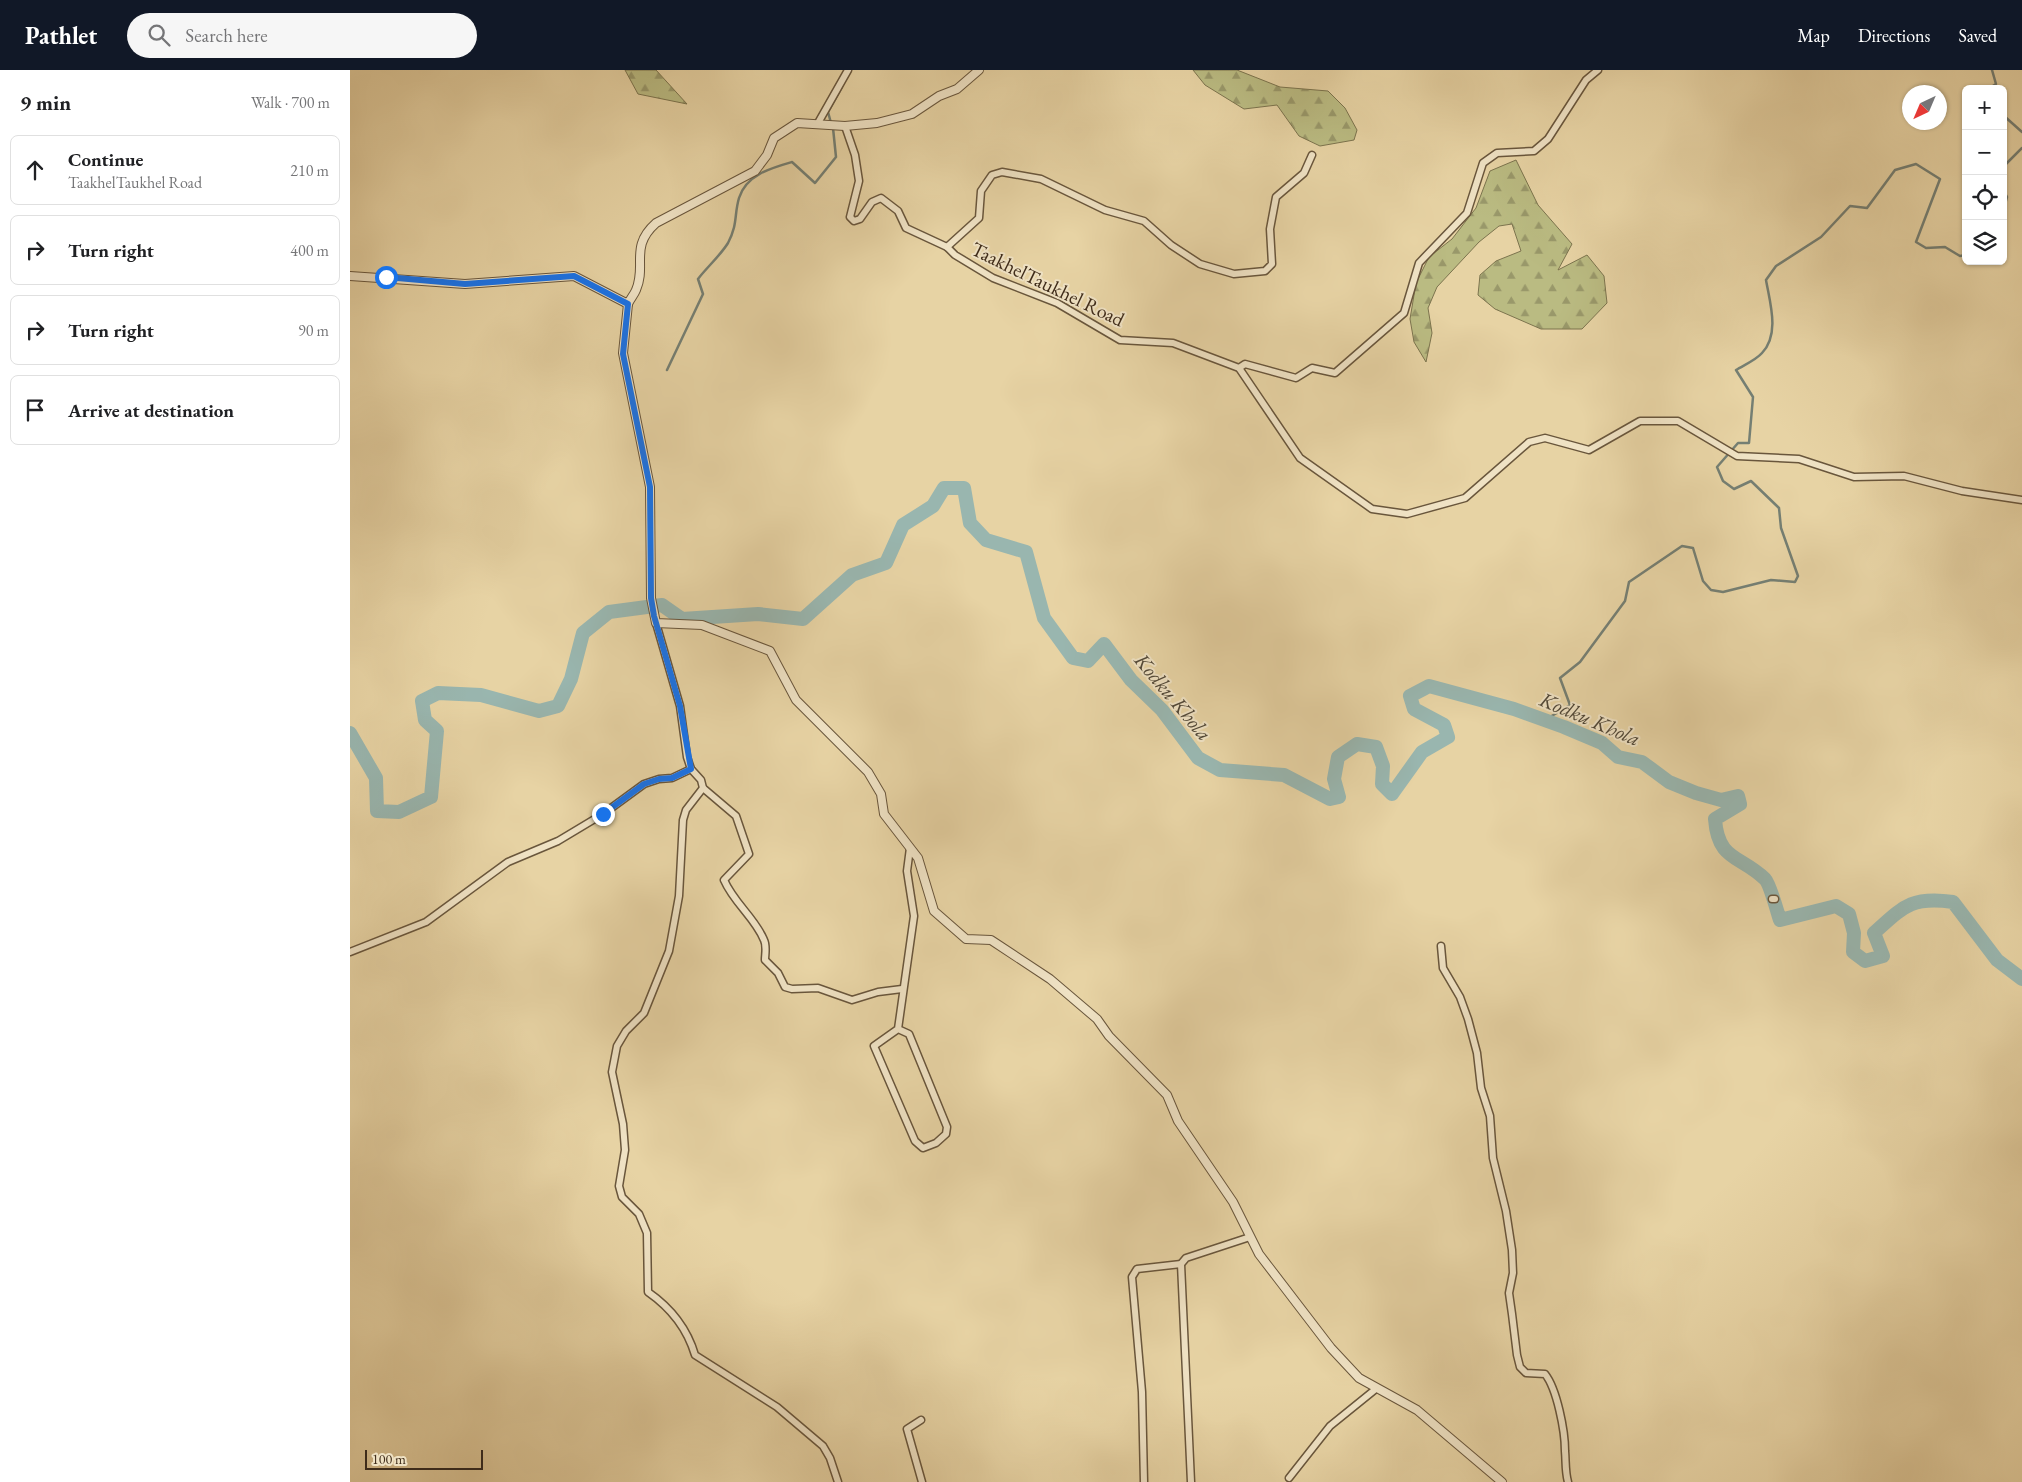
<!DOCTYPE html>
<meta charset="utf-8">
<style>
:root{--surface:#fff;--page:#f6f6f6;--text:#202124;--muted:#757577;--line:#e0e0e0;--accent:#111827}
body{margin:0;font-family:"EB Garamond",serif;background:var(--page);color:var(--text)}
.controls{position:absolute;right:15px;top:15px;display:grid;overflow:hidden;border-radius:8px;box-shadow:0 1px 4px #0004}
.controls button{width:45px;height:45px;display:grid;place-items:center;padding:0;border:0;border-bottom:1px solid var(--line);background:var(--surface);color:var(--text);font:25px sans-serif}
.compass{position:absolute;left:1552px;top:15px;width:45px;height:45px;border-radius:50%;background:var(--surface);box-shadow:0 1px 4px #0004;rotate:224deg}
.scale{position:absolute;left:15px;bottom:12px;width:118px;box-sizing:border-box;padding-left:5px;border:2px solid #3f2c1a;border-top:0;font-size:14px;line-height:18px;white-space:nowrap;color:#3f2c1a;-webkit-text-stroke:4px #efe2c4;paint-order:stroke}
.stop{position:absolute;width:15px;height:15px;margin:-11px;border:4px solid #1a73e8;border-radius:50%;background:#fff}
.stop.end{background:#1a73e8;border-color:#fff;box-shadow:0 1px 5px #0008}
.list{margin:0;padding:0;list-style:none}
h2{display:flex;justify-content:space-between;align-items:center;height:65px;margin:0;padding:0 20px;font-size:21px}
h2 small{font-size:16px;font-weight:400;color:var(--muted)}
.list li{display:grid;grid-template-columns:32px 1fr auto;gap:15px;align-items:center;box-sizing:border-box;height:70px;margin:0 10px 10px;padding:0 10px;border:1px solid var(--line);border-radius:8px}
.list b{display:block;font-size:19px;white-space:nowrap}
.list p{margin:0;font-size:16px;white-space:nowrap;color:var(--muted)}
.list em{font-size:16px;font-style:normal;color:var(--muted)}
.icon{flex:none;width:28px;height:28px;fill:none;stroke:currentColor;stroke-width:2;stroke-linecap:round;stroke-linejoin:round}
.map{position:relative;flex:none;width:1672px;height:1412px;overflow:hidden}
header{display:flex;align-items:center;gap:30px;box-sizing:border-box;height:70px;padding:0 25px;background:var(--accent);color:#fff}
header strong{font-size:24px}
nav{display:flex;gap:28px;margin-inline-start:auto;font-size:18px}
.search{width:350px;height:45px;background:var(--page);display:flex;align-items:center;gap:12px;box-sizing:border-box;padding:0 18px;border-radius:28px;color:var(--muted);font-size:19px}
main{display:flex}
aside{flex:1;background:var(--surface)}
.map>svg:first-child{display:block}
.forest{fill:url(#forest-firs);stroke:#7c744e}
.lines{fill:none;stroke-linecap:round;stroke-linejoin:round}
.stream{stroke:#757f73;stroke-width:2.5}
.river{stroke:#99b6af;stroke-width:14}
.minor-casing{stroke:#69563c;stroke-width:9}
.tertiary-casing{stroke:#69563c;stroke-width:10}
.minor{stroke:#efe2c4;stroke-width:6}
.tertiary{stroke:#efe2c4;stroke-width:8}
.route{stroke:#1a73e8;stroke-width:6}
.labels{text-anchor:middle;stroke-width:4;stroke-linejoin:round;paint-order:stroke}
.street-label{font-size:20px;fill:#3f2c1a;stroke:#efe2c4}
.water-label{font-size:21px;font-style:italic;fill:#514838;stroke:#efe2c4}
</style>
<header>
<strong>Pathlet</strong>
<div class="search"><svg class="icon" aria-label="search" viewBox="0 0 24 24"><circle cx="10" cy="10" r="6"/><path d="M15 15l6 6"/></svg>Search here</div>
<nav><a>Map</a><a>Directions</a><a>Saved</a></nav>
</header>
<main>
<aside>
<h2>9 min<small>Walk · 700 m</small></h2>
<ul class="list">
<li><svg class="icon" aria-label="ahead" viewBox="0 0 24 24"><path d="M12 20V5M6 11l6-6 6 6"/></svg><div><b>Continue</b><p>TaakhelTaukhel Road</p></div><em>210 m</em></li>
<li><svg class="icon" aria-label="right" viewBox="0 0 24 24"><path d="M7 20v-9h11M14 6l5 5-5 5"/></svg><div><b>Turn right</b></div><em>400 m</em></li>
<li><svg class="icon" aria-label="right" viewBox="0 0 24 24"><path d="M7 20v-9h11M14 6l5 5-5 5"/></svg><div><b>Turn right</b></div><em>90 m</em></li>
<li><svg class="icon" aria-label="arrive" viewBox="0 0 24 24"><path d="M6 21V4h12l-3 4 3 4H6"/></svg><div><b>Arrive at destination</b></div></li>
</ul>
</aside>
<div class="map">
<svg width="1672" height="1412" viewBox="0 0 1672 1412">
<defs>
<pattern id="forest-firs" width="22" height="20" patternUnits="userSpaceOnUse" patternTransform="scale(1.25)"><rect width="22" height="20" fill="#babb82"/><path d="M5 1l3.5 6h-7zM16 11l3.5 6h-7z" fill="#99986a"/></pattern>
</defs>
<rect width="100%" height="100%" fill="#e7d3a4"/>
<filter id="stains"><feTurbulence type="fractalNoise" baseFrequency=".004" numOctaves="4"/><feColorMatrix values="0 0 0 0 .2 0 0 0 0 .09 0 0 0 0 .02 0 0 0 .5 -.17"/></filter>
<radialGradient id="worn" r=".72"><stop offset=".6" stop-color="#630" stop-opacity="0"/><stop offset="1" stop-color="#630" stop-opacity=".3"/></radialGradient>
<g class="forest">
<polygon points="275,0 306,0 337,34 288,24"/>
<polygon points="843,0 887,0 930,17 978,21 995,38 1007,60 1004,70 970,76 949,66 927,35 894,39 855,15"/>
<polygon points="1166,90 1188,135 1222,174 1208,200 1237,185 1254,206 1257,233 1232,259 1191,259 1145,239 1128,225 1130,205 1146,191 1171,181 1162,154 1149,156 1129,172 1087,217 1078,238 1082,263 1076,292 1064,272 1060,249 1066,213 1079,187 1102,169 1126,138 1140,101"/>
</g>
<g class="lines">
<g class="stream">
<polyline points="1638,19 1646,14 1642,0"/>
<polyline points="1653,45 1672,62"/>
<polyline points="481,53 478,42 492,17"/>
<polyline points="1653,97 1672,78"/>
<polyline points="1653,119 1657,127 1653,142"/>
<path d="M 317,300 L 353,224 L 348,209 C 357,197 370,186 378,173 C 388,154 384,145 389,128 C 396,105 421,98 442,92 L 465,113 L 486,87 L 483,58"/>
<path d="M 1195,650 L 1220,635 L 1210,608 L 1230,592 L 1275,531 L 1279,512 L 1332,476 L 1343,478 L 1353,511 L 1361,520 L 1373,522 L 1421,510 L 1445,512 L 1448,506 L 1431,458 L 1429,438 L 1401,411 L 1384,419 L 1373,411 L 1367,397 L 1388,373 L 1399,373 L 1403,327 L 1386,300 C 1394,295 1406,290 1412,283 C 1430,264 1420,233 1416,210 L 1426,196 L 1471,167 L 1500,136 L 1517,138 L 1545,100 L 1566,94 L 1590,109 L 1566,172 L 1576,178 L 1595,177 L 1610,186 L 1616,185"/>
</g>
<path class="river" d="M 0,663 L 26,708 L 27,741 L 49,742 L 81,727 L 87,661 L 75,650 L 72,631 L 88,623 L 131,625 L 189,641 L 208,636 L 221,609 L 233,563 L 259,542 L 312,535 L 332,549 L 408,544 L 453,549 L 502,505 L 536,493 L 553,455 L 583,436 L 594,418 L 614,418 L 620,453 L 636,470 L 676,482 L 694,548 L 723,588 L 738,591 L 754,574 L 781,610 L 812,640 L 848,688 L 870,700 L 934,705 L 980,729 L 989,727 L 984,709 L 988,687 L 1007,674 L 1026,677 L 1033,696 L 1032,714 L 1042,724 L 1072,682 L 1098,667 L 1094,655 L 1064,639 L 1060,626 L 1079,616 L 1164,639 L 1214,657 L 1252,673 L 1268,687 L 1292,692 L 1319,712 L 1346,723 L 1371,730 L 1388,726 L 1390,734 L 1365,749 C 1368,791 1390,785 1415,809 C 1420,814 1427,841 1430,850 L 1486,836 L 1499,844 L 1504,863 L 1503,882 L 1515,891 L 1533,886 L 1524,863 C 1553,837 1561,826 1603,832 L 1647,890 L 1672,909"/>
<defs>
<g id="minor">
<polyline points="468,53 498,0"/>
<polyline points="495,56 505,85 509,111 500,147 504,151 510,149 522,132 531,128 548,141 556,158 597,177 605,185 643,208 707,233 770,270 823,273 889,298 950,388 1022,439 1057,444 1115,428 1179,372 1195,368 1239,380 1290,351 1328,351 1387,386 1449,389 1504,407 1554,406 1612,421 1672,430"/>
<polyline points="597,177 629,148 631,121 642,105 652,102 691,109 755,140 794,151 821,175 850,194 884,204 915,201 922,194 920,159 926,127 954,103 962,85"/>
<polyline points="889,298 895,294 946,308 962,298 985,303 1054,243 1069,193 1117,143 1133,93 1147,83 1184,81 1198,69 1236,10 1248,0"/>
<path d="M 306,553 L 330,636 L 337,687 L 341,699 L 351,710 L 353,718 L 336,740 L 333,750 L 329,826 L 319,881 L 294,943 L 276,961 L 267,976 L 262,1002 L 273,1054 L 275,1080 L 269,1116 L 272,1127 L 289,1144 L 297,1163 L 298,1222 C 321,1238 337,1258 345,1285 L 427,1337 L 473,1376 L 480,1388 L 488,1412"/>
<path d="M 353,718 L 386,746 L 399,784 L 374,810 C 384,833 405,848 414,870 C 417,876 415,884 415,890 L 428,903 L 435,917 L 442,919 L 468,918 L 502,930 L 528,922 L 552,919"/>
<polyline points="1422,829 1425,829"/>
<path d="M 1091,876 L 1093,898 L 1110,927 L 1118,949 L 1127,983 L 1131,1018 L 1140,1046 L 1143,1088 L 1156,1141 L 1162,1180 L 1163,1203 L 1159,1223 L 1162,1244 L 1167,1285 L 1170,1297 L 1176,1303 L 1195,1304 C 1207,1319 1215,1361 1215,1381 C 1216,1392 1215,1401 1218,1412"/>
<polyline points="0,882 76,852 158,792 208,771 253,744 294,714 309,709 322,708 341,699"/>
<polyline points="548,959 559,964 597,1057 596,1064 586,1073 573,1078 565,1071 524,976 548,959 564,846 557,801 560,778"/>
<polyline points="571,1350 557,1359 572,1412"/>
<polyline points="939,1408 980,1356 1027,1318"/>
<polyline points="794,1412 792,1322 782,1207 787,1199 831,1194"/>
<polyline points="841,1412 831,1194 836,1188 900,1167"/>
</g>
<g id="tertiary">
<path d="M 0,206 L 115,214 L 224,206 L 278,234 C 280,229 284,225 286,220 C 297,195 279,177 306,153 L 405,101 L 417,85 L 424,68 L 447,53 L 495,56 L 527,53 L 562,44 L 589,26 L 607,19 L 629,0"/>
<polyline points="278,234 273,283 300,417 301,528 306,553 352,555 420,581 446,630 518,702 531,724 534,744 568,788 584,841 616,869 641,870 700,909 747,949 759,966 817,1025 828,1051 883,1132 909,1184 981,1278 1009,1308 1067,1340 1152,1412"/>
</g>
</defs>
<use href="#minor" class="minor-casing"/>
<use href="#tertiary" class="tertiary-casing"/>
<use href="#minor" class="minor"/>
<use href="#tertiary" class="tertiary"/>
</g>
<g class="lines">
<polyline class="route" points="36,207 115,214 224,206 278,234 273,284 300,417 301,528 304,546 330,636 341,699 322,708 309,709 294,714 253,744"/>
</g>
<g class="labels">
<g class="street-label">
<text transform="translate(698 214) rotate(26)" y="7">TaakhelTaukhel Road</text>
</g>
<g class="water-label">
<text transform="translate(823 627) rotate(50)" y="7">Kodku Khola</text>
<text transform="translate(1240 649) rotate(23)" y="7">Kodku Khola</text>
</g>
</g>
<rect width="100%" height="100%" filter="url(#stains)"/>
<rect width="100%" height="100%" fill="url(#worn)"/>
</svg>
<div class="controls">
<button>+</button>
<button>−</button>
<button><svg class="icon" aria-label="locate" viewBox="0 0 24 24"><circle cx="12" cy="12" r="6"/><path d="M12 2v4M12 18v4M2 12h4M18 12h4"/></svg></button>
<button><svg class="icon" aria-label="layers" viewBox="0 0 24 24"><path d="M12 4l9 5-9 5-9-5zM3 14l9 5 9-5"/></svg></button>
</div>
<svg class="compass" viewBox="-18 -18 36 36"><path d="M0-13l5 13h-10z" fill="#e53935"/><path d="M0 13l5-13h-10z" fill="#757577"/></svg>
<div class="scale">100 m</div>
<div class="stop" style="left:36px;top:207px"></div>
<div class="stop end" style="left:253px;top:744px"></div>
</div>
</main>
